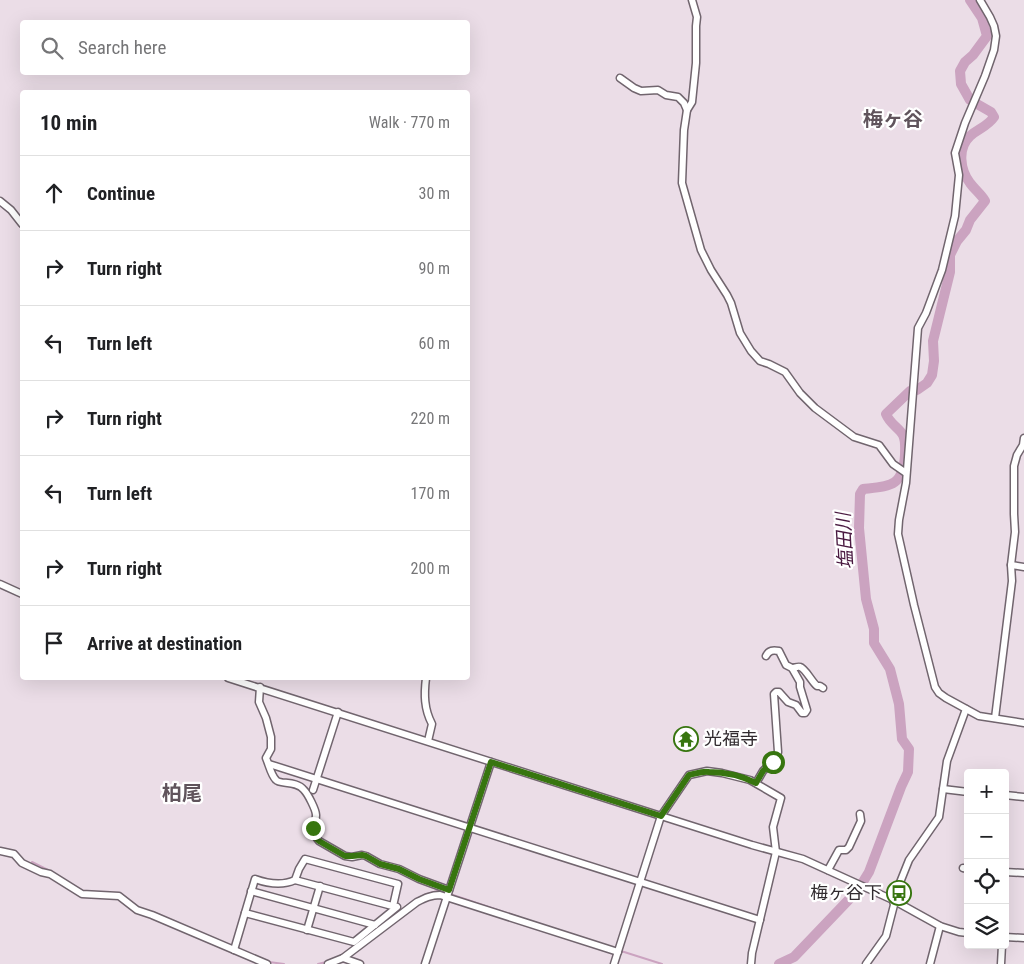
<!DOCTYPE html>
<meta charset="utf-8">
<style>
:root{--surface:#fff;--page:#f2f2f2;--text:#202124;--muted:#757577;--line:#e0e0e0}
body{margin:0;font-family:"Roboto Condensed","Noto Sans JP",sans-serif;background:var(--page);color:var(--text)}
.controls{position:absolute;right:15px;bottom:15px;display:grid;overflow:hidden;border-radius:5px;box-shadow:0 5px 20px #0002}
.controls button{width:45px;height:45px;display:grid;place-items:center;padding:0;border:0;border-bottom:1px solid var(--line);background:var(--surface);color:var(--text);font:25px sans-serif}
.stop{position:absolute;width:15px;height:15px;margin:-11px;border:4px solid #37750f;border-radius:50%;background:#fff}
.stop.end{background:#37750f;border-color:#fff;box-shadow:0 1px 5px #0008}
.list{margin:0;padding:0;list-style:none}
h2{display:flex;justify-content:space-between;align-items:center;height:65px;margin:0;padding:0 20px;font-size:21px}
h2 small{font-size:16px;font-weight:400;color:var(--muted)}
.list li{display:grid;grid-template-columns:32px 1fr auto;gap:15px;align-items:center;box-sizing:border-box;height:75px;padding:0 20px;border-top:1px solid var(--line)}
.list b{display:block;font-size:19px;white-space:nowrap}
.list em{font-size:16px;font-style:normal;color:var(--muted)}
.icon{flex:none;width:28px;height:28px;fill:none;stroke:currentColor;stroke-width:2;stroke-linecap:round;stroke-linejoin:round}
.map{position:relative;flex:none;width:1024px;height:964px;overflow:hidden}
.search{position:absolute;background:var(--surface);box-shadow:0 5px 20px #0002;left:20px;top:20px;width:450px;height:55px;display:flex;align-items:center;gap:12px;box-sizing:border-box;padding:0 18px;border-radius:5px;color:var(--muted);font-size:19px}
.panel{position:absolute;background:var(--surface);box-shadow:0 5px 20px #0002;left:20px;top:90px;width:450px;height:590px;border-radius:5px}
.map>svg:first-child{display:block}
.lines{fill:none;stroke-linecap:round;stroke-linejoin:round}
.stream{stroke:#cba3c0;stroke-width:2}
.river{stroke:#cba3c0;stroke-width:10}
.street-casing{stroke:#71656e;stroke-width:9}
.street{stroke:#fff;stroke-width:6}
.route{stroke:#37750f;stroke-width:6}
.labels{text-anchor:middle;stroke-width:4.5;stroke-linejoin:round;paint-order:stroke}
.poi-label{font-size:18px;fill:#322c30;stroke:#fff;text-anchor:start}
.water-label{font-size:19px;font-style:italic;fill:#491940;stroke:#fff}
.quarter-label{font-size:20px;font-weight:bold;fill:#60545c;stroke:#fff}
</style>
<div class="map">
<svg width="1024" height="964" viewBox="0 0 1024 964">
<rect width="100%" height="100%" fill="#ebdde7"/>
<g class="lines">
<g class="stream">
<polyline points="32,862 48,870"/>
<polyline points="80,889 83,891 95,892"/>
<polyline points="450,894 519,917"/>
<polyline points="424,895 437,891 446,893"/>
<polyline points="621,951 662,964"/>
<polyline points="269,962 284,964"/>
<polyline points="318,964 326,962"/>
</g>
<path class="river" d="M 779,964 L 794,957 L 858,890 L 869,872 L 901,787 L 908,772 L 909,749 L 902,739 L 899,704 L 890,669 L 874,643 L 874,629 L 866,599 L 859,528 L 860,494 L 863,489 C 890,486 903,487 905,455 C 905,448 906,441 903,435 C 898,427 890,424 886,414 L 910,391 L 917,390 L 927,383 L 932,375 L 934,361 L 933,341 L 950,272 L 950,255 L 957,241 L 966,230 L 970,220 L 985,201 C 981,194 975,190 970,183 C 960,170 957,148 970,136 C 979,128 987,127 994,117 L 991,112 L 970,100 L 961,84 L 960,71 L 965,62 L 973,55 L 987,36 L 982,18 L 970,0"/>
<defs>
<g id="street">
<polyline points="980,0 990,17 994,26 996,36 994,50 985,76 965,123 955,153 959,175 955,216 942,270 926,313 918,328 906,483 899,520 898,534 914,605 935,687 939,693 946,698 979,716 1024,723"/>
<polyline points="620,78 634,88 641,91 658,90 666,95 678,97 684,103 687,110 684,130 682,183 701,250 711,270 727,295 731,303 740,333 751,351 760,361 769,364 785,372 800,393 815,408 854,437 879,445 893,464 906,473"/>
<polyline points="687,110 692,102 696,63 696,26 697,17 692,0"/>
<polyline points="0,201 11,210 22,224"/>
<polyline points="1011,565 1024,567"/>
<polyline points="0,584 22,594"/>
<path d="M 792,668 C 794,668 799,666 800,667 C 805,668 812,682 817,686 L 820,686 L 823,688"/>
<polyline points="228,678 661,816 752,845 803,859 893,900 940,926 959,932 968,933"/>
<path d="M 426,678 C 424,694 424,709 432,724 L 428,741"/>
<path d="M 260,687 L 259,702 L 266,718 L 271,737 L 271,749 L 266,758 C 269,765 271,775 276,780 C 280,785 296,780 304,790 C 308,794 316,810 316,815 C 316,825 310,831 319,841 L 345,856 L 352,857 L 362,855 L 366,856 L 380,864 L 399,869 L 419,879 L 449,890"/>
<polyline points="995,718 1012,581 1011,565 1015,532 1014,514 1014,466 1017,455 1023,445 1024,438"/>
<polyline points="269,764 760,920"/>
<path d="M 756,783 L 763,771 L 776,758 L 778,752 L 774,694 L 776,692 L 779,692 L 788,702 L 796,705 L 802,713 L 805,713 L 807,710 L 800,687 L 800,682 L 792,668 L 786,665 L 779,651 C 773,650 769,650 766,656"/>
<polyline points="943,789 968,792"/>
<polyline points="313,790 338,712"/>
<polyline points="1005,795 1024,797"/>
<polyline points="0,851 14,854 22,863 41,872 50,874 82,894 119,896 137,910 152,915 267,964"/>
<polyline points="963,868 968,869"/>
<polyline points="828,870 839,850 846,850 849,847 861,821 860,814"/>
<polyline points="1005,872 1024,873"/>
<polyline points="295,880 396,907"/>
<polyline points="251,891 375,925"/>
<polyline points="245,913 354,942 397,907"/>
<polyline points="307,930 320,886"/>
<polyline points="1005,937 1024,938"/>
<path d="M 234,950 L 255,879 C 269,884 282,886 295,880 L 299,869 L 305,859 L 398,884 L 393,906"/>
<polyline points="343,958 360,964"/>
<path d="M 328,964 L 343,958 L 417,902 C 425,898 431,895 440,895 L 618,952"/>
<polyline points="425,964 491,762"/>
<polyline points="614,964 661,816 689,775 707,771 722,773 750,780 781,798 773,827 776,852 752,953 751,964"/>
<polyline points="866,964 886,936 894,905 893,900 909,860 939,817 947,761 966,709"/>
<polyline points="930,964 940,926"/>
<polyline points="1001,964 1002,945"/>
</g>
</defs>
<use href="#street" class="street-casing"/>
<use href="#street" class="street"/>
</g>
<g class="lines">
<path class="route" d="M 313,828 L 316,838 L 319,841 L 345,856 L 352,856 L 362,855 L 366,856 L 380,864 L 399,869 L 419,879 L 449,890 L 491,762 L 661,816 L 689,775 C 695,774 702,771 709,772 C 724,772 742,776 756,783 L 763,771 L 773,762"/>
</g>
<defs>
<symbol id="temple-ring" viewBox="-11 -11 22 22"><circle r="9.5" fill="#fff" stroke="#37750f" stroke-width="1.5"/><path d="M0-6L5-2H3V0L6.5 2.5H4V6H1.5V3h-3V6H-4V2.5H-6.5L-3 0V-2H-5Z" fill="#37750f"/></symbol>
<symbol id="bus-ring" viewBox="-11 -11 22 22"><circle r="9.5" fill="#fff" stroke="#37750f" stroke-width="1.5"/><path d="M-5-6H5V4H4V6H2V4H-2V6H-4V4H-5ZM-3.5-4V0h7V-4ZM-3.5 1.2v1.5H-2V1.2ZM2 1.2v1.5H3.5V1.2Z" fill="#37750f"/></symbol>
</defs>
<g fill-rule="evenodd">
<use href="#temple-ring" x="672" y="725" width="28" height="28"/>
<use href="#bus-ring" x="885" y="879" width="28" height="28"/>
</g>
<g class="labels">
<g class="poi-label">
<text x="704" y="745">光福寺</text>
<text x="882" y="899" text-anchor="end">梅ヶ谷下</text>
</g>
<g class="water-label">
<text transform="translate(844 541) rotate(-93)" y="7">塩田川</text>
</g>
<g class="quarter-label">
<text x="893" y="126">梅ヶ谷</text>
<text x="182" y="800">柏尾</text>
</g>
</g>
</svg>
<div class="controls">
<button>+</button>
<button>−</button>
<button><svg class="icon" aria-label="locate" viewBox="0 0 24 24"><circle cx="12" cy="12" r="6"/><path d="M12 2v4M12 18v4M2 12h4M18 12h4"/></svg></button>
<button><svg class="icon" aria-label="layers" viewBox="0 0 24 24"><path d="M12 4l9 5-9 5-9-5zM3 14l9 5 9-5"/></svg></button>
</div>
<div class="stop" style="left:773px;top:762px"></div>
<div class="stop end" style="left:313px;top:828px"></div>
<div class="search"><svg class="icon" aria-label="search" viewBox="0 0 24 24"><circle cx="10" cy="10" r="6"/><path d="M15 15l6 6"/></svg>Search here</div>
<section class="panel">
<h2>10 min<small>Walk · 770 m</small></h2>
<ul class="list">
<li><svg class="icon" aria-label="ahead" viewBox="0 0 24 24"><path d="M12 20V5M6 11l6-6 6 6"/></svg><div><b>Continue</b></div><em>30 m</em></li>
<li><svg class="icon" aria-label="right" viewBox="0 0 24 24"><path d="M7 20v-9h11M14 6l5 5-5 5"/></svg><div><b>Turn right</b></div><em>90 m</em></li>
<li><svg class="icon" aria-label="left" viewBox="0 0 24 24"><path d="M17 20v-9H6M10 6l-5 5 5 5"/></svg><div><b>Turn left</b></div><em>60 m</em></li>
<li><svg class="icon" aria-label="right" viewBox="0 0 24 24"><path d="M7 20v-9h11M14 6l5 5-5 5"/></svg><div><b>Turn right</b></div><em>220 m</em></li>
<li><svg class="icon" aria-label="left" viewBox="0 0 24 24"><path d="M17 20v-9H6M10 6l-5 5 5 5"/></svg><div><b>Turn left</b></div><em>170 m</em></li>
<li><svg class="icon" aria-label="right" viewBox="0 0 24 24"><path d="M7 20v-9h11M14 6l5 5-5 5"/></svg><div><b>Turn right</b></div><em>200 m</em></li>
<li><svg class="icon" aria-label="arrive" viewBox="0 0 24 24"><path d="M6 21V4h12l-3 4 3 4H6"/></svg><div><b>Arrive at destination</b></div></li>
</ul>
</section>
</div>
